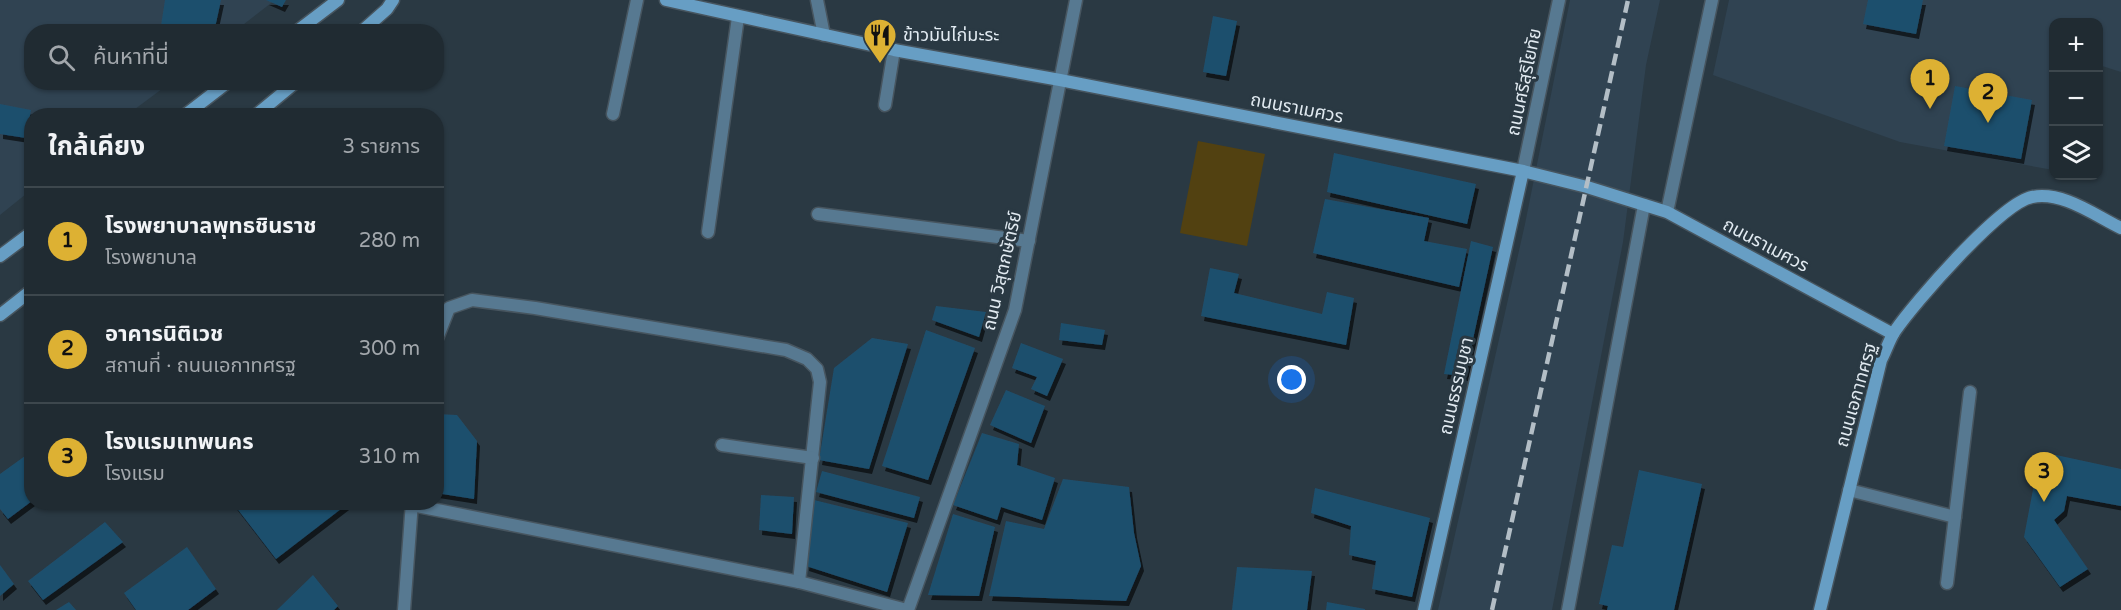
<!DOCTYPE html>
<html lang="th">
<meta charset="utf-8">
<style>
:root{--surface:#202b32;--page:#2d373e;--text:#f1f3f6;--muted:#a2a7ac;--line:#3d474d;--accent:#ddb133}
body{margin:0;font-family:"Varela Round","Noto Sans Thai",sans-serif;background:var(--page);color:var(--text)}
.controls{position:absolute;right:18px;top:18px;display:grid;overflow:hidden;border-radius:12px;box-shadow:0 2px 4px #0004}
.controls button{width:54px;height:54px;display:grid;place-items:center;padding:0;border:0;border-bottom:2px solid var(--line);background:var(--surface);color:var(--text);font:30px sans-serif}
.you{position:absolute;left:1292px;top:380px;width:21px;height:21px;margin:-15px;border:4px solid #fff;border-radius:50%;background:#1a73e8;box-shadow:0 0 0 9px #1a73e833}
.badge{display:grid;place-items:center;width:39px;height:39px;border-radius:50%;background:var(--accent);color:#111;font-size:20px;font-weight:700}
.pin{position:absolute;translate:-50% -50px;filter:drop-shadow(0 2px 3px #0008)}
.pin::after{content:'';position:absolute;top:32px;width:21px;height:18px;background:inherit;clip-path:polygon(0 0,100% 0,50% 100%)}
.list{margin:0;padding:0;list-style:none}
h2{display:flex;justify-content:space-between;align-items:center;height:78px;margin:0;padding:0 24px;font-size:26px}
h2 small{font-size:20px;font-weight:400;color:var(--muted)}
.list li{display:grid;grid-template-columns:39px 1fr auto;gap:18px;align-items:center;box-sizing:border-box;height:108px;padding:0 24px;border-top:2px solid var(--line)}
.list b{display:block;font-size:22px;white-space:nowrap}
.list p{margin:0;font-size:20px;white-space:nowrap;color:var(--muted)}
.list em{font-size:20px;font-style:normal;color:var(--muted)}
.icon{flex:none;width:33px;height:33px;fill:none;stroke:currentColor;stroke-width:2;stroke-linecap:round;stroke-linejoin:round}
.map{position:relative;flex:none;width:2121px;height:610px;overflow:hidden}
.search{position:absolute;background:var(--surface);box-shadow:0 2px 4px #0004;left:24px;top:24px;width:420px;height:66px;display:flex;align-items:center;gap:15px;box-sizing:border-box;padding:0 21px;border-radius:24px;color:var(--muted);font-size:22px}
.panel{position:absolute;background:var(--surface);box-shadow:0 2px 4px #0004;left:24px;top:108px;width:420px;height:402px;border-radius:24px}
.map>svg:first-child{display:block}
.built{fill:#304352}
.green{fill:#524111}
.building{fill:#1f4f6d;filter:url(#shadow)}
.lines{fill:none;stroke-linecap:round;stroke-linejoin:round}
.minor-casing{stroke:#47555f;stroke-width:15}
.tertiary-casing{stroke:#47555f;stroke-width:15}
.secondary-casing{stroke:#47555f;stroke-width:15}
.minor{stroke:#577991;stroke-width:12}
.tertiary{stroke:#577991;stroke-width:12}
.secondary{stroke:#679ec4;stroke-width:12}
.rail{stroke:#b3bec6;stroke-width:4.5;stroke-dasharray:12 6;stroke-linecap:butt}
.labels{text-anchor:middle;stroke-width:6;stroke-linejoin:round;paint-order:stroke}
.poi-label{font-size:18px;fill:#e1eaf1;stroke:#2a3943;text-anchor:start}
.street-label{font-size:18px;fill:#e1eaf1;stroke:#2a3943}
</style>
<div class="map">
<svg width="2121" height="610" viewBox="0 0 2121 610">
<defs>
<filter id="shadow"><feDropShadow dx="3" dy="5" stdDeviation="0" flood-color="#0009"/></filter>
</defs>
<rect width="100%" height="100%" fill="#2a3943"/>
<g class="built">
<polygon points="0,0 275,0 235,31 32,32 32,82 170,83 127,115 32,116 31,190 0,215"/>
<polygon points="1570,0 1660,0 1646,65 1623,242 1552,610 1438,610 1525,224"/>
<polygon points="1729,0 2121,0 2121,72 2099,65 2098,22 2054,22 2053,170 1900,142 1713,75"/>
</g>
<polygon class="green" points="1198,141 1265,154 1247,246 1180,233"/>
<g class="building">
<polygon points="165,0 221,0 214,32 160,32"/>
<polygon points="266,0 286,0 282,7"/>
<polygon points="1868,0 1923,0 1916,34 1863,24"/>
<polygon points="1213,16 1237,21 1226,76 1203,72"/>
<polygon points="1955,86 2032,100 2021,159 1944,146"/>
<polygon points="0,104 31,110 26,138 0,134"/>
<polygon points="1334,153 1476,184 1467,224 1327,192"/>
<polygon points="1325,199 1429,218 1424,241 1467,249 1459,287 1313,253"/>
<polygon points="1471,241 1493,247 1465,376 1444,374"/>
<polygon points="1210,268 1239,274 1234,293 1322,314 1327,292 1354,298 1346,345 1201,316"/>
<polygon points="936,306 986,312 979,337 932,320"/>
<polygon points="1061,323 1105,330 1102,345 1059,340"/>
<polygon points="926,330 975,348 928,480 882,466"/>
<polygon points="872,338 908,344 869,469 819,460 834,368"/>
<polygon points="1021,343 1063,359 1047,396 1031,389 1037,377 1012,368"/>
<polygon points="1006,390 1045,406 1031,443 990,425"/>
<polygon points="436,414 457,415 477,441 474,499 436,493"/>
<polygon points="982,433 1019,444 1017,465 1055,478 1042,520 1001,507 997,520 953,505"/>
<polygon points="32,451 32,501 8,519 0,509 0,474"/>
<polygon points="2056,455 2121,469 2121,506 2067,496 2064,511 2054,520 2088,569 2060,587 2024,537 2035,479 2051,482"/>
<polygon points="1639,470 1702,484 1674,610 1607,610 1608,606 1599,604 1612,545 1623,547"/>
<polygon points="822,471 920,497 914,518 816,492"/>
<polygon points="1063,479 1129,487 1134,533 1141,566 1126,601 989,596 1006,521 1044,529"/>
<polygon points="1315,488 1430,518 1412,597 1372,589 1376,561 1349,555 1351,526 1311,513"/>
<polygon points="761,495 794,497 792,534 759,530"/>
<polygon points="814,500 908,523 887,592 806,566"/>
<polygon points="232,502 350,502 276,559"/>
<polygon points="953,514 995,527 979,596 928,595"/>
<polygon points="105,522 123,542 43,600 28,581"/>
<polygon points="187,547 216,589 188,610 136,610 124,593"/>
<polygon points="0,565 14,584 0,596"/>
<polygon points="1237,567 1312,571 1307,610 1232,610"/>
<polygon points="313,575 338,606 334,610 277,610"/>
<polygon points="69,602 76,610 56,610"/>
<polygon points="1327,602 1365,609 1365,610 1326,610"/>
</g>
<g class="lines">
<defs>
<g id="minor">
<polyline points="817,0 824,35"/>
<polyline points="885,105 894,50"/>
<polyline points="613,114 637,0"/>
<polyline points="818,214 1029,241"/>
<polyline points="708,232 738,17"/>
<polyline points="436,341 449,308 472,300 535,308 786,350 807,359 817,369 820,382 799,582"/>
<polyline points="722,445 813,458"/>
<polyline points="1849,490 1955,517"/>
<polyline points="412,505 799,582 907,610"/>
<polyline points="1947,583 1970,392"/>
<polyline points="404,610 412,502"/>
</g>
<g id="tertiary">
<polyline points="1523,171 1559,0"/>
<polyline points="1667,212 1712,0"/>
<polyline points="908,610 1015,310 1076,0"/>
<polyline points="1568,610 1644,205"/>
</g>
<g id="secondary">
<polyline points="666,0 894,50 1060,80 1523,171 1587,187 1667,212 1893,334"/>
<polyline points="296,32 338,0"/>
<polyline points="361,32 387,9 393,0"/>
<polyline points="184,116 228,82"/>
<polyline points="255,116 296,82"/>
<polyline points="0,256 32,232"/>
<polyline points="0,315 32,290"/>
<polyline points="1424,610 1523,171"/>
<path d="M 1820,610 L 1881,360 C 1886,351 1889,340 1895,331 C 1914,303 2001,203 2032,197 C 2063,191 2094,215 2121,228"/>
</g>
</defs>
<use href="#minor" class="minor-casing"/>
<use href="#tertiary" class="tertiary-casing"/>
<use href="#secondary" class="secondary-casing"/>
<use href="#minor" class="minor"/>
<use href="#tertiary" class="tertiary"/>
<use href="#secondary" class="secondary"/>
<polyline class="rail" points="1492,610 1628,0"/>
</g>
<defs>
<symbol id="restaurant-pin" viewBox="-11 -11 22 30"><path d="M0 17L-7.5 6A9.5 9.5 0 1 1 7.5 6Z" fill="#ddb133" stroke="#2a3943"/><path d="M-5-6h1v4h1v-4h1v4h1v-4h1v5L-1.5 .5V6h-2V.5L-5-1ZM5-6V6H3V1.5H1.5Q1.5-4 5-6Z" fill="#111"/></symbol>
</defs>
<g fill-rule="evenodd">
<use href="#restaurant-pin" x="861" y="16" width="38" height="52"/>
</g>
<g class="labels">
<g class="poi-label">
<text x="903" y="41">ข้าวมันไก่มะระ</text>
</g>
<g class="street-label">
<text transform="translate(1524 82) rotate(-78)" y="6">ถนนศรีสุริโยทัย</text>
<text transform="translate(1297 108) rotate(11)" y="6">ถนนราเมศวร</text>
<text transform="translate(1766 245) rotate(28)" y="6">ถนนราเมศวร</text>
<text transform="translate(1002 271) rotate(-77)" y="6">ถนน วิสุตกษัตริย์</text>
<text transform="translate(1456 386) rotate(-77)" y="6">ถนนธรรมบูชา</text>
<text transform="translate(1856 395) rotate(-74)" y="6">ถนนเอกาทศรฐ</text>
</g>
</g>
</svg>
<div class="controls">
<button>+</button>
<button>−</button>
<button><svg class="icon" aria-label="layers" viewBox="0 0 24 24"><path d="M12 4l9 5-9 5-9-5zM3 14l9 5 9-5"/></svg></button>
</div>
<div class="you"></div>
<div class="pin badge" style="left:1930px;top:109px">1</div>
<div class="pin badge" style="left:1988px;top:123px">2</div>
<div class="pin badge" style="left:2044px;top:502px">3</div>
<div class="search"><svg class="icon" aria-label="search" viewBox="0 0 24 24"><circle cx="10" cy="10" r="6"/><path d="M15 15l6 6"/></svg>ค้นหาที่นี่</div>
<section class="panel">
<h2>ใกล้เคียง<small>3 รายการ</small></h2>
<ul class="list">
<li><span class="badge">1</span><div><b>โรงพยาบาลพุทธชินราช</b><p>โรงพยาบาล</p></div><em>280 m</em></li>
<li><span class="badge">2</span><div><b>อาคารนิติเวช</b><p>สถานที่ · ถนนเอกาทศรฐ</p></div><em>300 m</em></li>
<li><span class="badge">3</span><div><b>โรงแรมเทพนคร</b><p>โรงแรม</p></div><em>310 m</em></li>
</ul>
</section>
</div>
